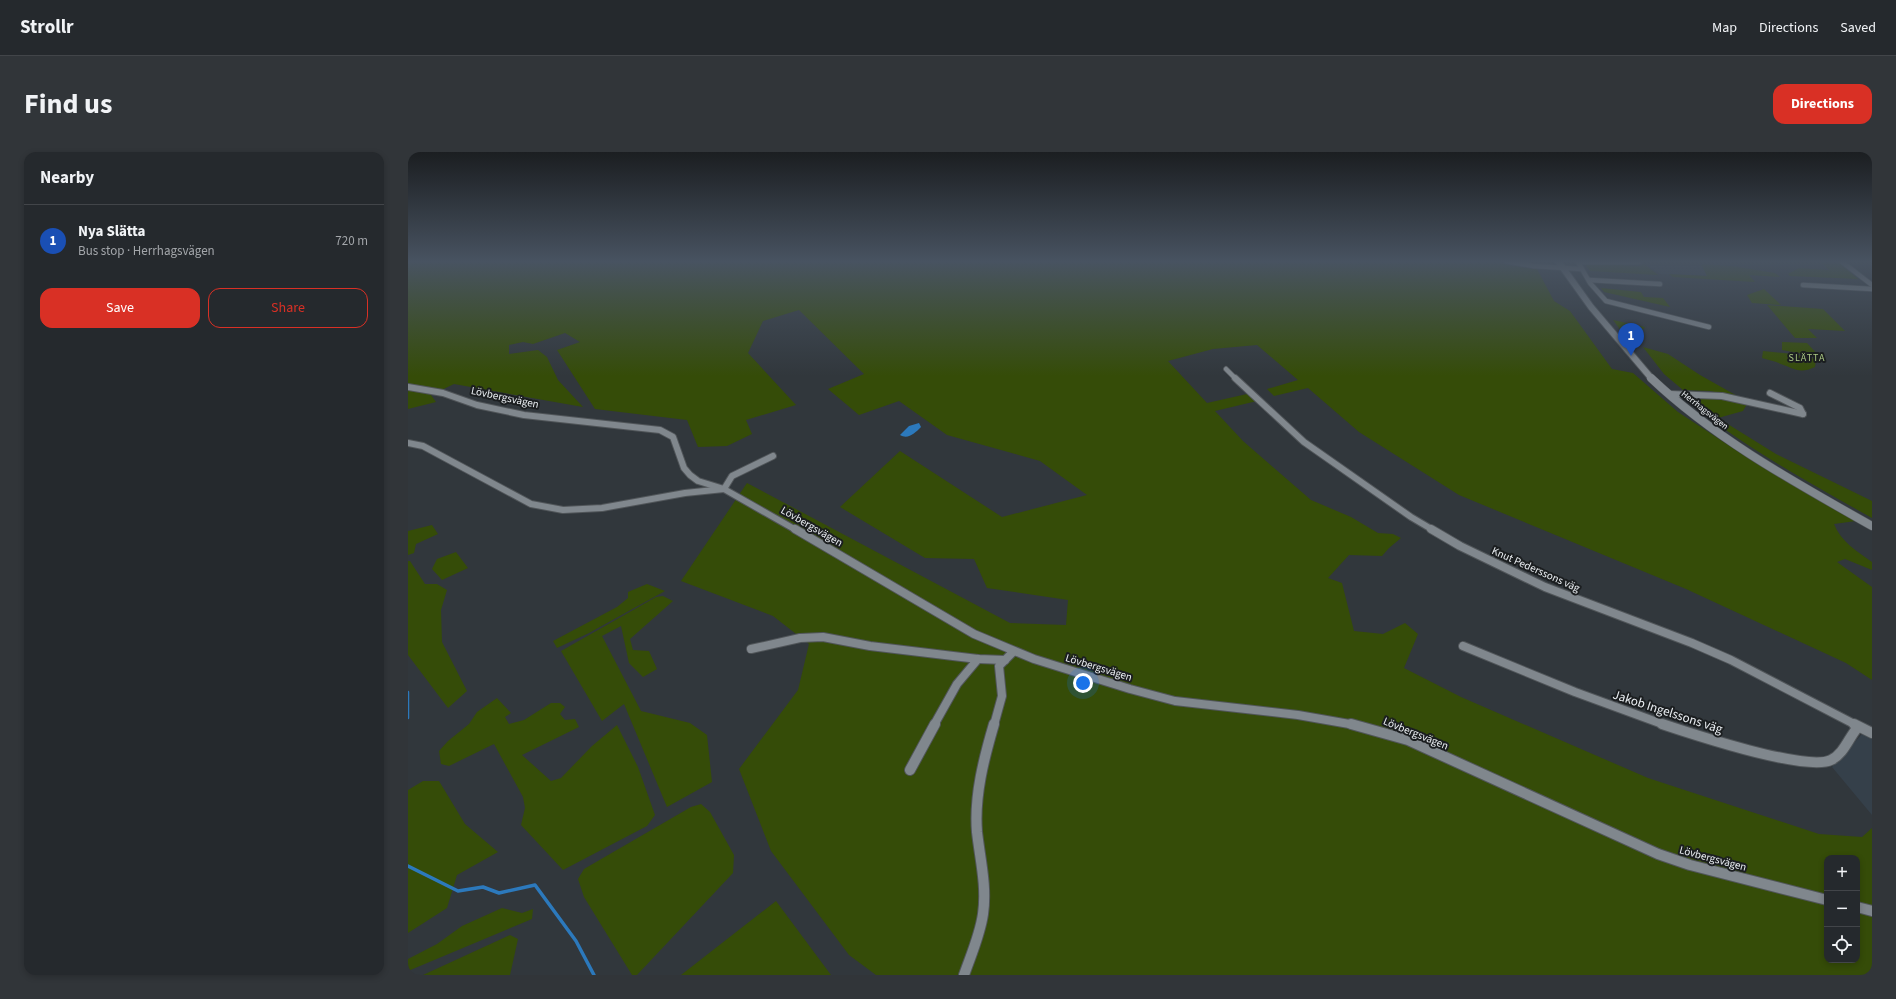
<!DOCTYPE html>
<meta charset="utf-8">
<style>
:root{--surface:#25292d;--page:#313539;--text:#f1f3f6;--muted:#a3a6aa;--line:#424549;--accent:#d93025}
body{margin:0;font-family:"Source Sans 3",sans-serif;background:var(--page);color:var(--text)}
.controls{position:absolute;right:12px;bottom:12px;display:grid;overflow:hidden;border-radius:8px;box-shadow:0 2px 6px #0003}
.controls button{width:36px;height:36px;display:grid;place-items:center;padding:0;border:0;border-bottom:1px solid var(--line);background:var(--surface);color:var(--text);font:20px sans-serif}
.you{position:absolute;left:675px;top:531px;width:14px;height:14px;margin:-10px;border:3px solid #fff;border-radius:50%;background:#1a73e8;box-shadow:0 0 0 6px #1a73e833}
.badge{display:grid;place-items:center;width:26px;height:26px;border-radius:50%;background:var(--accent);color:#fff;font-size:13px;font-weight:700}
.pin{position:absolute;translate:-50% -33px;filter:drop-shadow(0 1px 2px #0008)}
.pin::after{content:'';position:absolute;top:21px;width:14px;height:12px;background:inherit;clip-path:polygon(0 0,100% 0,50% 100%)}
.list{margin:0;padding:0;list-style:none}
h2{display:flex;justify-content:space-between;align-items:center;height:52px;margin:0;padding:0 16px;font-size:17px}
h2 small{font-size:13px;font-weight:400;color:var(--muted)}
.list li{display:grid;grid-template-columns:26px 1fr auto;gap:12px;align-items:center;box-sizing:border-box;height:72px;padding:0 16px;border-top:1px solid var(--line)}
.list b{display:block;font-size:15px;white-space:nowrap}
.list p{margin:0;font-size:13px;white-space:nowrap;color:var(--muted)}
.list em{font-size:13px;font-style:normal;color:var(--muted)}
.actions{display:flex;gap:8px;padding:12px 16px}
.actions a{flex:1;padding:9px 0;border:1px solid var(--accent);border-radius:12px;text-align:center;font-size:14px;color:var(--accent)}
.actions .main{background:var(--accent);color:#fff}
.icon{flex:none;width:22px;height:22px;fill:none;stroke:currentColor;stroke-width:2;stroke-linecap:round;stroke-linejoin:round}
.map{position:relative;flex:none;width:1464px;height:823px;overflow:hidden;border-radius:12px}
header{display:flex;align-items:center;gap:24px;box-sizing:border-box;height:56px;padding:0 20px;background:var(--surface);border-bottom:1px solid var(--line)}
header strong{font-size:19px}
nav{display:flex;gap:22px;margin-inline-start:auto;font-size:14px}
.intro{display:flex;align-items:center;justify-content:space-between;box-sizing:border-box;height:96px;padding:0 24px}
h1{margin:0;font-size:28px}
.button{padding:10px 18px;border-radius:12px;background:var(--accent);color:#fff;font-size:14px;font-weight:700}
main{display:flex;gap:24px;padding:0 24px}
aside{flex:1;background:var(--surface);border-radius:12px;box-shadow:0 2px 6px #0003}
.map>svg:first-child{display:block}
.built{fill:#35404a}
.green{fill:#354c08;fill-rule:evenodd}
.water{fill:#2c79bc}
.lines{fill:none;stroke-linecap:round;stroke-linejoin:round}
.stream-far1{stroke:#2c79bc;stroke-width:2.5}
.stream{stroke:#2c79bc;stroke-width:3.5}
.minor-far3-casing{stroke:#505559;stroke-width:6}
.minor-far2-casing{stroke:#505559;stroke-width:8}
.minor-far1-casing{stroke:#505559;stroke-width:10}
.minor-casing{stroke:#505559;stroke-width:12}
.tertiary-far1-casing{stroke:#505559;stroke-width:8}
.tertiary-casing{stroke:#505559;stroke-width:9}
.minor-far3{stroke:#80878d;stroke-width:4.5}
.minor-far2{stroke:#80878d;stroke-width:6}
.minor-far1{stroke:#80878d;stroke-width:8}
.minor{stroke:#80878d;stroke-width:10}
.tertiary-far1{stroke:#80878d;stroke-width:6}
.tertiary{stroke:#80878d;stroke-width:8}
.labels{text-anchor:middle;stroke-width:4;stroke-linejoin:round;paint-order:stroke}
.far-street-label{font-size:9px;fill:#ecf0f4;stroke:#1b1e20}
.far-neighbourhood-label{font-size:10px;letter-spacing:1px;fill:#adcb85;stroke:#1b1e20}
.street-label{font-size:11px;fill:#ecf0f4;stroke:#1b1e20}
.near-street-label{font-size:13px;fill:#ecf0f4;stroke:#1b1e20}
</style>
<header>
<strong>Strollr</strong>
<nav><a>Map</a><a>Directions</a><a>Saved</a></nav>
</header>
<div class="intro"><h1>Find us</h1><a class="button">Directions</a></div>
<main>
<aside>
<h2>Nearby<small></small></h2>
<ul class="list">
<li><span class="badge" style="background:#1a4fb4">1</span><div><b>Nya Slätta</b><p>Bus stop · Herrhagsvägen</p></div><em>720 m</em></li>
</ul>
<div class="actions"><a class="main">Save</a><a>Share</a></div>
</aside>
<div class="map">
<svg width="1464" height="823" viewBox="0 0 1464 823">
<rect width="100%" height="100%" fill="#31373c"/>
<g class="built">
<polygon points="1268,113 1300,114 1307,124 1252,122 1240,114"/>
<polygon points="1455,581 1464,586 1464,663 1424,615"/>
</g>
<g class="green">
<path d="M 0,109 L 1087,109 L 1101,113 L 1129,117 L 1146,149 L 1162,159 L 1204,217 L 1225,221 L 1270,260 L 1343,308 L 1448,369 L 1426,372 C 1433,390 1449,399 1464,410 L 1464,418 L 1437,407 L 1429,410 L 1464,435 L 1464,528 L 1438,511 L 1278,437 L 1051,343 L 951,280 L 900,236 L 866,244 L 859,237 L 890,228 L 849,193 L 805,197 L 760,209 L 799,251 L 839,242 L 849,249 L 807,259 L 835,289 L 903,348 L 943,365 L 970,381 L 985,382 L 993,386 L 981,396 L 974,404 L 941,403 L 920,426 L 934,431 L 946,479 L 975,482 L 997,471 L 1010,482 L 996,516 L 1053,545 L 1240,626 L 1411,682 L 1454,685 L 1464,676 L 1464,823 L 468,823 L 441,803 L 363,699 L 331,617 L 390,538 L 401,492 L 365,464 L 273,429 L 339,331 L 602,471 L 658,473 L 660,448 L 579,436 L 566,407 L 517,406 L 432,355 L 492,299 L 594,365 L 679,343 L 632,309 L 539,283 L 491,249 L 451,263 L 420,237 L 456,222 L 391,158 L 355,169 L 340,201 L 388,253 L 338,268 L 344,282 L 319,294 L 290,295 L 279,268 L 187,257 L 149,198 L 172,190 L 157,181 L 125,192 L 115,190 L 101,193 L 101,202 L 130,198 L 139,205 L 150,228 L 175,255 L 46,232 L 23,243 L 28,250 L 0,257 ZM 1419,706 L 1449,706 L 1449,808 L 1419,808 Z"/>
<polygon points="1412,109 1429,109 1450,127 1382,124 1380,122 1391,116 1421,118"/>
<polygon points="1176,111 1231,114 1236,112 1250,123 1182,119"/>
<polygon points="1293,112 1324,114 1367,121 1372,125 1341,123 1347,130 1265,125 1261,122 1299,124"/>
<polygon points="1193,136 1233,140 1236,145 1255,146 1262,155 1196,140"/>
<polygon points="1356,137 1373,153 1344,151 1339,143"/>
<polygon points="1359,153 1415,157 1437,179 1400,177 1409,186 1387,186"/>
<polygon points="1205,168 1237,175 1223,192"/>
<polygon points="1374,190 1399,191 1412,205 1374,198"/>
<polygon points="1235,195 1260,202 1292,223 1331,245 1302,239 1275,238 1256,222"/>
<path d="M 1355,199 L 1385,202 L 1408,207 L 1407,215 C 1392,222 1387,217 1373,212 C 1367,209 1360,208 1354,206 Z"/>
<path d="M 1301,243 L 1339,252 L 1335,259 L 1310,266 L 1368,302 L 1464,349 L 1464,366 C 1398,329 1332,293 1273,244 Z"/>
<polygon points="24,373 30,382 8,392 6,401 0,403 0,379"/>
<polygon points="48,400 60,416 34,428 24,417 29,407"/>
<polygon points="0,409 2,409 17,432 29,432 39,438 33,458 34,490 59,539 40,556 0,503"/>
<polygon points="239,432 257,439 181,481 149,496 145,489 209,455 220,446 220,440"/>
<polygon points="255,444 265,449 222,487 225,498 241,499 249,517 235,525 221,511 213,474 194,484 233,559 282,571 299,583 304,630 259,655 216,552 194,569 153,499 248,445"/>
<polygon points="89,546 103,561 97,565 101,572 116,568 143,551 152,551 157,555 152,562 157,568 167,567 171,575 114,603 143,629 153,626 184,594 209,573 230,615 247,663 239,674 155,718 113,673 117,656 115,645 86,592 41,614 33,612 31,599 40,589 61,572 69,560"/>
<polygon points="15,629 31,629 57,672 90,700 49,723 39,756 0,781 0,638"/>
<polygon points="293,652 302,660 326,703 325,721 229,823 224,823 176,745 170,727 176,717 283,655"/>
<polygon points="368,749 423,823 273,823"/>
<polygon points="94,756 114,761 125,757 124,767 0,819 0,807 29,792 54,774"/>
<polygon points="102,783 110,787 102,823 15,823"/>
</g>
<path class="water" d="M 511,271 L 513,275 C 507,281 500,288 492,283 L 501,274 Z"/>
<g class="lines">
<polyline class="stream-far1" points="0,540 0,566"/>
<polyline class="stream" points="0,714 50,739 75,735 91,741 127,733 168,789 186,823"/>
<defs>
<g id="minor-far3">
<polyline points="1097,109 1126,114 1173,117"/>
<polyline points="1433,109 1464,133"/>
<polyline points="1231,110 1170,110 1182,131 1198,149 1301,175"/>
<polyline points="1181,128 1252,132"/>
<polyline points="1395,133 1464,137"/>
<polyline points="818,217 828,227"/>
</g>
<g id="minor-far2">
<polyline points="827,226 896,290 1003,365 1025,378"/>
<polyline points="0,235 35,241 69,253 116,263 252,278 265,285 276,316 282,323 290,329 316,337 388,378"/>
<polyline points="1362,241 1392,256 1395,262"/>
<polyline points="1262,242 1314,244 1395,262"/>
<polyline points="0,291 15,294 123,352 155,358 194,356 277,341 316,337 324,324 365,304"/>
</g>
<g id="minor-far1">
<polyline points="387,377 566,482 626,507 722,537 767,549 890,563 947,573"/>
<polyline points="1023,377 1052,394 1137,435 1284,491 1323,508 1448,573"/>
<polyline points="1055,494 1167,540 1257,573"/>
<polyline points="343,497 392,486 415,485 462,494 570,507 597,508"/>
<polyline points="526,573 549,532 570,507"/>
<polyline points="586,573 594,544 591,514 605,500"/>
</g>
<g id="minor">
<polyline points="943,572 1000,588 1250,702 1282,713 1419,748"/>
<path d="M 1254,572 C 1284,582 1399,620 1423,608 C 1436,602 1441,585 1450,575"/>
<polyline points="1446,572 1464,581"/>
<polyline points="502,618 527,572"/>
<polyline points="1449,755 1464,759"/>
<path d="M 556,823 C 563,803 572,783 575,762 C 579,734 572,707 569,680 C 566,644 576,606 586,572"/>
</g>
<polyline id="tertiary-far1" points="1150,109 1183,155 1244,227"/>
<path id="tertiary" d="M 1243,226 C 1307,287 1388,331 1464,374"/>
</defs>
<use href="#minor-far3" class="minor-far3-casing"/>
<use href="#minor-far2" class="minor-far2-casing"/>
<use href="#minor-far1" class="minor-far1-casing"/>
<use href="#minor" class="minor-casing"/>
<use href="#tertiary-far1" class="tertiary-far1-casing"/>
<use href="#tertiary" class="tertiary-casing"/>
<use href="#minor-far3" class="minor-far3"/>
<use href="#minor-far2" class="minor-far2"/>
<use href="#minor-far1" class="minor-far1"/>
<use href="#minor" class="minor"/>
<use href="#tertiary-far1" class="tertiary-far1"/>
<use href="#tertiary" class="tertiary"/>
</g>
<linearGradient id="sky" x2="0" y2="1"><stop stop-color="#1b1e21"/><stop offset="0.49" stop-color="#485361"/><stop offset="1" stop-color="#485361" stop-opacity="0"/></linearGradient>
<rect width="1464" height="224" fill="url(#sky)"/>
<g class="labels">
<g class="far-street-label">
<text transform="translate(1297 258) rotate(38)" y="3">Herrhagsvägen</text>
</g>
<g class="far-neighbourhood-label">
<text x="1399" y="209">SLÄTTA</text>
</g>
<g class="street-label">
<text transform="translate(97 245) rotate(12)" y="4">Lövbergsvägen</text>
<text transform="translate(404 374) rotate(30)" y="4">Lövbergsvägen</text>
<text transform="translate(1128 417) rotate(24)" y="4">Knut Pederssons väg</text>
<text transform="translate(691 515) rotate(17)" y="4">Lövbergsvägen</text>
<text transform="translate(1008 581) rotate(22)" y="4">Lövbergsvägen</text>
<text transform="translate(1305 706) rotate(15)" y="4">Lövbergsvägen</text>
</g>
<g class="near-street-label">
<text transform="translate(1260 559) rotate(18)" y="5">Jakob Ingelssons väg</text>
</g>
</g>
</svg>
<div class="controls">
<button>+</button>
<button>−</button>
<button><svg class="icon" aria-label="locate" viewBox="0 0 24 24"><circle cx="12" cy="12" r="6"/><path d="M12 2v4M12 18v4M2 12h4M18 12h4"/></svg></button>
</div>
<div class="you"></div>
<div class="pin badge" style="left:1223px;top:204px;background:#1a4fb4">1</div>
</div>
</main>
